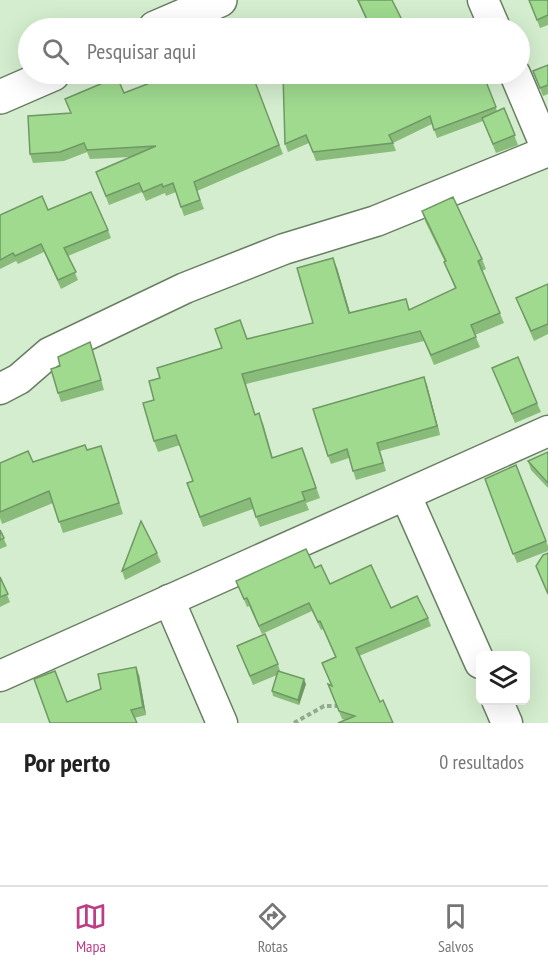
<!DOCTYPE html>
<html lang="pt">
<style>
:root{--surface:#fff;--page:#f6f6f6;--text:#222;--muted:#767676;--line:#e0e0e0;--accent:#be3d87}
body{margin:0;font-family:"PT Sans Narrow",sans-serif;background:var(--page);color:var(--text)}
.controls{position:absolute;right:18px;bottom:18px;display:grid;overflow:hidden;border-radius:9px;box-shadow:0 6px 24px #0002}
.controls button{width:54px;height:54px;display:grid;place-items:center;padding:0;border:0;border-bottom:2px solid var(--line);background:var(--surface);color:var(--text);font:30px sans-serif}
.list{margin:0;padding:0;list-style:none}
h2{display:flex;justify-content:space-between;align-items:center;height:78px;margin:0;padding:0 24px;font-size:26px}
h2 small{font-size:20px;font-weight:400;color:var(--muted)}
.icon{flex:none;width:33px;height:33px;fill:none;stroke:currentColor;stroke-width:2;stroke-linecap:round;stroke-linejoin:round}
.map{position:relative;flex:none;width:548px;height:723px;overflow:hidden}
.search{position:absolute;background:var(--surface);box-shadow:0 6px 24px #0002;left:18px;right:18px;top:18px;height:66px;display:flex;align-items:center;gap:15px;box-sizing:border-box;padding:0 21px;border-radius:33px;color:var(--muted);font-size:22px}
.sheet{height:162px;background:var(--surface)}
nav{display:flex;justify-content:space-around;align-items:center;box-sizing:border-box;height:84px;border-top:2px solid var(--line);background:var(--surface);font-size:16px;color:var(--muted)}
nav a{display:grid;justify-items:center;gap:3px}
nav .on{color:var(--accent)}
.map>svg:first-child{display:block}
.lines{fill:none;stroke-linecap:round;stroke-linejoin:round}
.street-casing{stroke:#697f63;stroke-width:33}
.secondary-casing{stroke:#697f63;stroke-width:36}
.path{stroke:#94a88f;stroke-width:4;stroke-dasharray:4.5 3;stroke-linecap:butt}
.street{stroke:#fff;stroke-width:30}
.secondary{stroke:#fff;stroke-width:33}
.wall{fill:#89bb7b}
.shaded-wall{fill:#6f9964}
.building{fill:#9fda8f;stroke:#6f9964;stroke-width:1.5}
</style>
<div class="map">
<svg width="548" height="723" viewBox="0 0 548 723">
<rect width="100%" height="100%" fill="#d4edce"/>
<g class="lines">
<defs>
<g id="street">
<polyline points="483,0 495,28"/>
<polyline points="515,74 548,152"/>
<polyline points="0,389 19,379 49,353 185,288 284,249 376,221 548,151"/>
<polyline points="406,496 480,663"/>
<polyline points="169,600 222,723"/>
<polyline points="0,676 548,431"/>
<polyline points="497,700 507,723"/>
</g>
<g id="secondary">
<polyline points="155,28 220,0"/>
<polyline points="0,97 53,74"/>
</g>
</defs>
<use href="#street" class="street-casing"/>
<use href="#secondary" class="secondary-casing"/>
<polyline class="path" points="294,723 324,706 342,706"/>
<use href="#street" class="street"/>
<use href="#secondary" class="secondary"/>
</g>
<g class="wall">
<polygon points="357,0 392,0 406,28 370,28"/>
<polygon points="529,0 548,0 548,25 540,28"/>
<polygon points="548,65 548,94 543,96 533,71"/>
<polygon points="252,74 283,154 197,191 204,209 184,216 176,192 166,196 165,193 146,201 142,192 109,205 96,172 131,157 90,159 87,152 64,161 33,163 30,154 71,113 65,99 124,93"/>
<polygon points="283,74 483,74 497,111 504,108 518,145 496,153 483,121 437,138 432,124 393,143 396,151 316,161 309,143 288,152 285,144"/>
<polygon points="48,210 108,230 111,238 68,256 78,280 61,289 44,252 18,264 16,261 0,269 0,215"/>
<polygon points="422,211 482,259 486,269 482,271 504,323 475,335 480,347 434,365 424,341 246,384 255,415 263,423 273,458 302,448 320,498 306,503 309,510 260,527 253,509 203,527 187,483 193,481 180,445 158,452 154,441 154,400 160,378 222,348 247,339 313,323 337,268 350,313 410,310 455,289 445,262 425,221"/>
<polygon points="548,284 548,334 534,341 516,298"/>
<polygon points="93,351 104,390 61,402 58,393 60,366"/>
<polygon points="492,368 537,403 541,412 515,423"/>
<polygon points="427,385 440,435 380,451 386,471 356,480 349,458 331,464 328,456"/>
<polygon points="87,450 105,457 123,514 63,533 53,503 2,524 0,518 0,463 33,462"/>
<polygon points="548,452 548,488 531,470 528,461"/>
<polygon points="485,479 546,541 548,546 548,551 517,563"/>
<polygon points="0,530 7,546 0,549"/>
<polygon points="157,553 161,562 125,580 122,571"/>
<polygon points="315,568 330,584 391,608 428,618 431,626 359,656 380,702 393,723 345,720 342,719 331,692 332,686 322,663 335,657 323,629 321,630 312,611 262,634 249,606 247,607 236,581"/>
<polygon points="0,577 10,602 0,607"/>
<polygon points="241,655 278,664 280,671 306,684 299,705 273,696 272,691 277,675 253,685"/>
<polygon points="139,675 146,715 134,718 67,702"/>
</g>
<g class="shaded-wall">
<polygon points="333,258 337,268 353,323 349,313"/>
<polygon points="424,377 427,385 440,435 437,426"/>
<polygon points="136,667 139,675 146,715 143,707"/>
<polygon points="304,679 306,684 299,705 298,700"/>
</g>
<g class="building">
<polygon points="358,0 392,0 406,28 371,28"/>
<polygon points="529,0 548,0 548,15 537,20"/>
<polygon points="447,23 449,28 433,28"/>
<polygon points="548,65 548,85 540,88 533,71"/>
<polygon points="167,74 252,74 279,145 194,182 200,200 181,207 173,183 163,187 162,184 143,192 139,183 106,196 96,172 156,146 87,150 84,143 60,152 30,154 28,116 71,113 65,99 117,77 124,93 168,76"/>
<polygon points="283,74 483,74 496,107 434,130 430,116 389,135 393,143 313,152 306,135 285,144"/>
<polygon points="504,108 515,135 493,144 482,118"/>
<polygon points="91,192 108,230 64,248 76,272 58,280 41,244 15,256 13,253 0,260 0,215 42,196 48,210"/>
<polygon points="453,197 482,259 478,261 500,313 471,325 476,337 431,355 420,331 242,374 255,415 259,413 272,458 302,448 316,488 302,492 305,500 256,517 250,498 200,517 187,483 193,481 176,435 154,441 143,403 154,400 149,381 160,378 157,368 222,348 215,329 240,320 247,339 313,323 297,268 333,258 349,313 406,299 409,310 456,288 444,262 446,261 422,211"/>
<polygon points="548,284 548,324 531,331 516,298"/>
<polygon points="90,342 101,380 58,393 51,369 60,366 58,357"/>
<polygon points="518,357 537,403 512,414 492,368"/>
<polygon points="424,377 437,426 377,443 383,463 353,471 347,449 328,456 313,409"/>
<polygon points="85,445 87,450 101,446 119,503 59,522 49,491 0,512 0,463 28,451 33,462"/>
<polygon points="548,452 548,483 528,461"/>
<polygon points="516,465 546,541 513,554 485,479"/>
<polygon points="141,521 157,553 122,571"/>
<polygon points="0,530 4,538 0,540"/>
<polygon points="306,549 315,568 321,565 330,584 371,565 391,608 417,596 428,618 356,648 380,702 383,700 393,723 338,723 355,716 339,711 328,684 332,686 322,663 336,657 320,621 318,622 309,603 259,626 247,598 244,599 236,581"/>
<polygon points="548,553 548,594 536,566 543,555"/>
<polygon points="0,577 8,594 0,597"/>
<polygon points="265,634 278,664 250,676 237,646"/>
<polygon points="136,667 143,707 131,710 137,723 49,723 50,723 34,679 55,671 67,702 101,689 98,674"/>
<polygon points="278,671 304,679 298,700 272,691"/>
</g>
</svg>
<div class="controls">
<button><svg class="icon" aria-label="layers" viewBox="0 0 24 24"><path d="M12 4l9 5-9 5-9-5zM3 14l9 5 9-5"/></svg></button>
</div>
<div class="search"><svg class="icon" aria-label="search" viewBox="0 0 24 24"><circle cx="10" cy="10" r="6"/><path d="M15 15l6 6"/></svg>Pesquisar aqui</div>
</div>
<section class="sheet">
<h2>Por perto<small>0 resultados</small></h2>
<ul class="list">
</ul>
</section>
<nav>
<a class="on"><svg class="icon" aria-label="map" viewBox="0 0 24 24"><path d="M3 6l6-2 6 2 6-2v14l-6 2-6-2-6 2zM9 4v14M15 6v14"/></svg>Mapa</a>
<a><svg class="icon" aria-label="directions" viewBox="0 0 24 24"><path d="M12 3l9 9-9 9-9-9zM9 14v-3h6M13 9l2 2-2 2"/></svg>Rotas</a>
<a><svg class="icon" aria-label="saved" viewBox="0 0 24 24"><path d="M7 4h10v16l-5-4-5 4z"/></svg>Salvos</a>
</nav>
